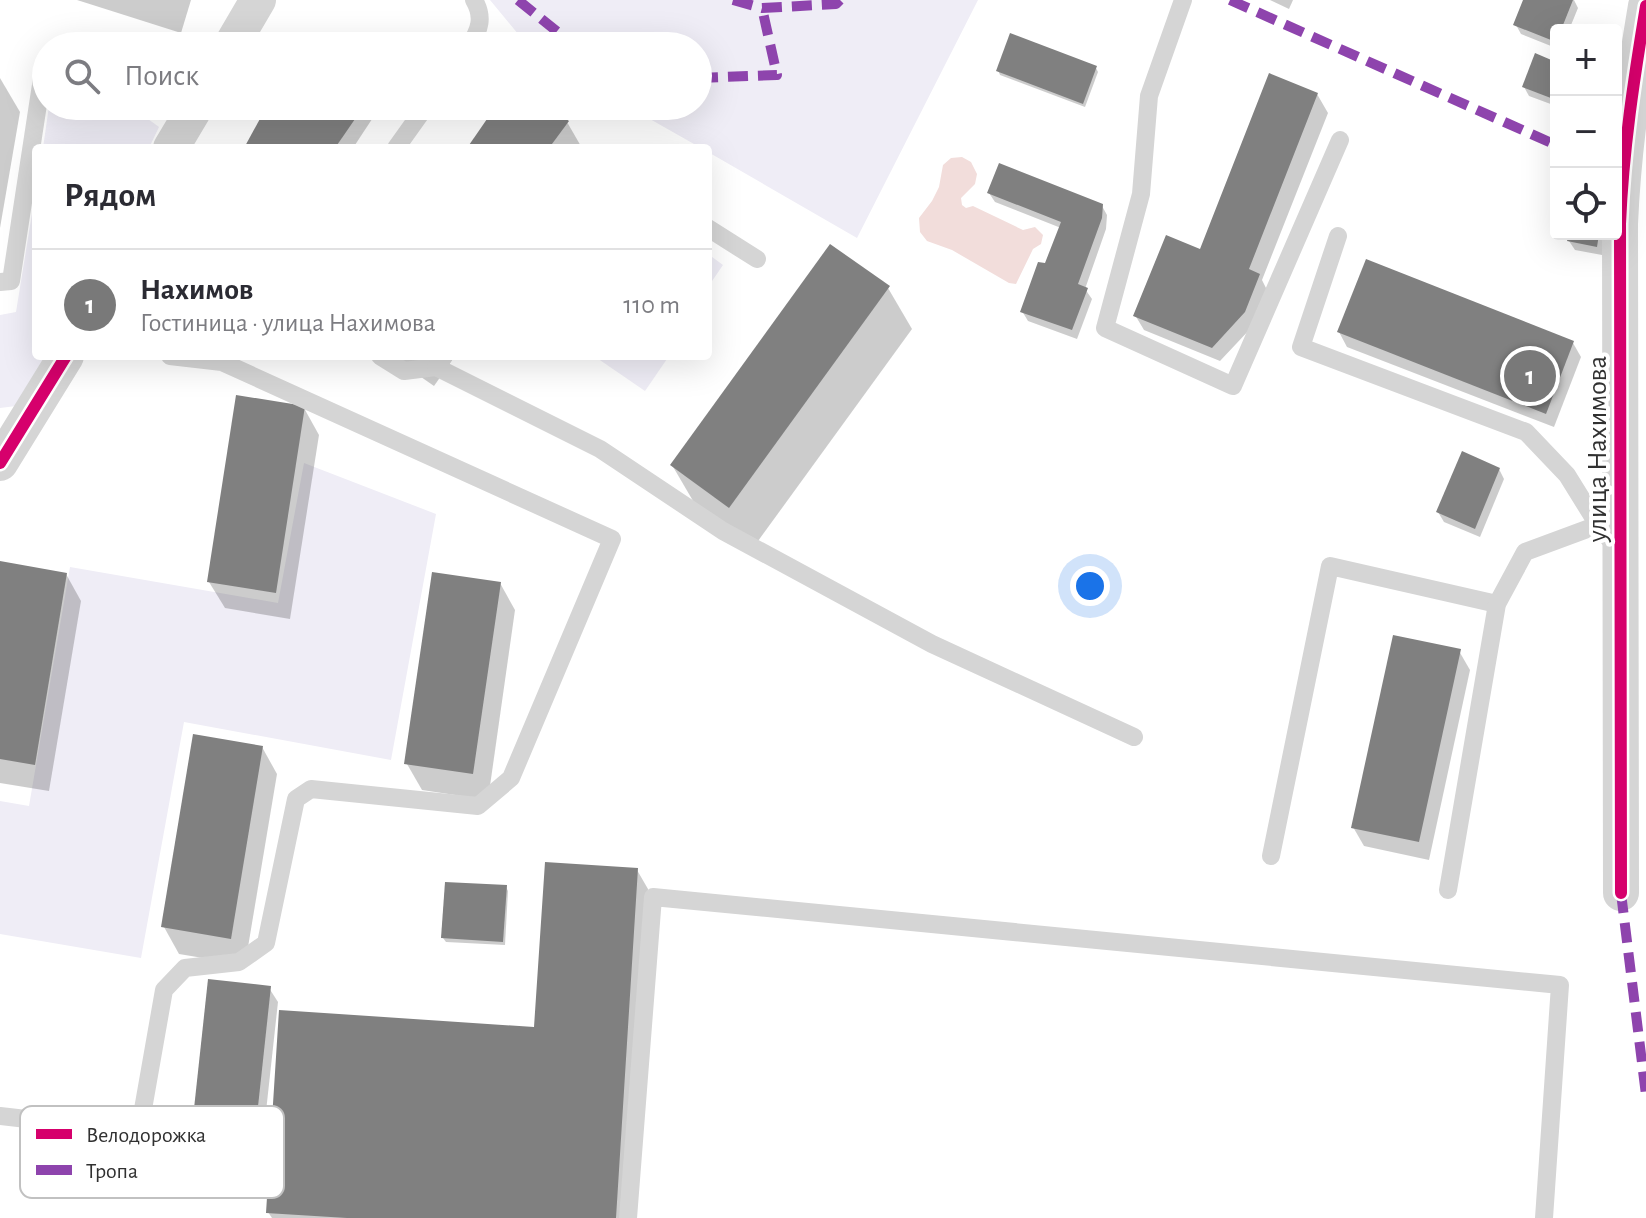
<!DOCTYPE html>
<html lang="ru">
<meta charset="utf-8">
<style>
:root{--surface:#fff;--page:#f7f7f7;--text:#2b2b33;--muted:#7c7c81;--line:#e1e1e2;--accent:#797979}
body{margin:0;font-family:"Alegreya Sans",sans-serif;background:var(--page);color:var(--text)}
.controls{position:absolute;right:24px;top:24px;display:grid;overflow:hidden;border-radius:8px;box-shadow:0 8px 32px #0002}
.controls button{width:72px;height:72px;display:grid;place-items:center;padding:0;border:0;border-bottom:2px solid var(--line);background:var(--surface);color:var(--text);font:40px sans-serif}
.you{position:absolute;left:1090px;top:586px;width:28px;height:28px;margin:-20px;border:6px solid #fff;border-radius:50%;background:#1a73e8;box-shadow:0 0 0 12px #1a73e833}
.badge{display:grid;place-items:center;width:52px;height:52px;border-radius:50%;background:var(--accent);color:#fff;font-size:26px;font-weight:700}
.pin{position:absolute;translate:-50% -50%;border:4px solid #fff;box-shadow:0 2px 8px #0006}
.list{margin:0;padding:0;list-style:none}
h2{display:flex;justify-content:space-between;align-items:center;height:104px;margin:0;padding:0 32px;font-size:34px}
h2 small{font-size:26px;font-weight:400;color:var(--muted)}
.list li{display:grid;grid-template-columns:52px 1fr auto;gap:24px;align-items:center;box-sizing:border-box;height:112px;padding:0 32px;border-top:2px solid var(--line)}
.list b{display:block;font-size:30px;white-space:nowrap}
.list p{margin:0;font-size:26px;white-space:nowrap;color:var(--muted)}
.list em{font-size:26px;font-style:normal;color:var(--muted)}
.icon{flex:none;width:44px;height:44px;fill:none;stroke:currentColor;stroke-width:2;stroke-linecap:round;stroke-linejoin:round}
.map{position:relative;flex:none;width:1646px;height:1218px;overflow:hidden}
.search{position:absolute;background:var(--surface);box-shadow:0 8px 32px #0002;left:32px;top:32px;width:680px;height:88px;display:flex;align-items:center;gap:20px;box-sizing:border-box;padding:0 28px;border-radius:44px;color:var(--muted);font-size:30px}
.panel{position:absolute;background:var(--surface);box-shadow:0 8px 32px #0002;left:32px;top:144px;width:680px;height:216px;border-radius:8px}
.map>svg:first-child{display:block}
.green{fill:#efedf6}
.water{fill:#f2dddb}
.shadow{fill:#0003}
.building{fill:#808080}
.lines{fill:none;stroke-linecap:round;stroke-linejoin:round}
.lane{stroke:#d5d5d5;stroke-width:18}
.street{stroke:#d5d5d5;stroke-width:36}
.quiet{stroke:#8e44ad;stroke-width:10;stroke-dasharray:20 10;stroke-linecap:butt}
.cycleway-casing{stroke:#fff;stroke-width:17}
.cycleway{stroke:#d6006c;stroke-width:12}
.labels{text-anchor:middle;stroke-width:8;stroke-linejoin:round;paint-order:stroke}
.street-label{font-size:28px;fill:#313131;stroke:#fff}
.key{fill:#fff;stroke:#c1c1c1;stroke-width:2}
.key-label{font-size:22px;fill:#313131}
</style>
<div class="map">
<svg width="1646" height="1218" viewBox="0 0 1646 1218">
<rect width="100%" height="100%" fill="#fff"/>
<g class="green">
<polygon points="490,0 978,0 857,238 708,152 708,148 701,148 627,106 698,106 698,46 528,46"/>
<polygon points="49,106 130,106 159,127 149,148 43,148"/>
<polygon points="36,189 36,356 48,356 24,405 0,408 0,315 16,312"/>
<polygon points="708,254 723,265 708,287"/>
<polygon points="594,356 669,356 645,391"/>
<polygon points="304,463 436,514 391,760 184,722 141,958 0,934 0,801 29,806 70,567 278,603"/>
</g>
<polygon class="water" points="962,157 971,162 977,174 975,184 961,198 962,205 966,208 973,206 1023,230 1035,227 1043,235 1041,244 1033,249 1016,284 1009,283 952,250 927,241 920,232 919,218 932,201 939,187 943,165 951,158"/>
<g class="shadow">
<polygon points="77,0 191,0 181,33"/>
<polygon points="1270,0 1293,0 1289,9"/>
<polygon points="1526,0 1574,0 1578,8 1569,30 1556,30 1556,48 1521,34 1516,25"/>
<polygon points="1556,64 1556,106 1529,96 1524,87"/>
<polygon points="1096,68 1098,72 1085,107 1000,75 998,70"/>
<polygon points="0,78 20,112 0,228"/>
<polygon points="1317,94 1328,113 1262,280 1267,290 1252,327 1220,361 1144,330 1135,315 1201,252"/>
<polygon points="269,106 376,106 378,110 353,148 246,148"/>
<polygon points="499,106 545,106 567,122 582,148 469,148"/>
<polygon points="989,193 1102,206 1107,215 1106,229 1085,289 1092,299 1077,339 1028,321 1022,311 1046,265 1061,228 995,202"/>
<polygon points="1571,234 1606,234 1602,255 1575,250 1569,241"/>
<polygon points="888,288 912,329 753,548 696,506 672,465"/>
<polygon points="1339,332 1573,343 1581,357 1554,427 1347,347"/>
<polygon points="391,356 455,356 434,386"/>
<polygon points="304,408 319,435 290,619 225,608 209,582"/>
<polygon points="1499,469 1504,479 1480,537 1444,522 1438,512"/>
<polygon points="0,563 66,574 81,601 49,791 0,783"/>
<polygon points="500,583 515,610 488,800 422,790 407,764"/>
<polygon points="1459,651 1470,670 1429,860 1364,846 1353,827"/>
<polygon points="262,747 277,774 245,965 179,954 164,927"/>
<polygon points="637,870 648,889 627,1218 272,1218 268,1212 536,1029"/>
<polygon points="506,887 508,891 505,945 446,942 443,938"/>
<polygon points="269,988 278,1002 263,1139 203,1132 195,1118"/>
</g>
<g class="building">
<polygon points="1523,0 1573,0 1561,30 1556,30 1556,42 1513,25"/>
<polygon points="1010,33 1097,66 1083,104 996,71"/>
<polygon points="1535,53 1556,62 1556,100 1522,87"/>
<polygon points="1269,73 1318,93 1249,269 1260,274 1245,312 1212,348 1133,316 1166,235 1200,249"/>
<polygon points="267,106 364,106 335,148 244,148"/>
<polygon points="496,106 548,106 569,121 549,148 467,148"/>
<polygon points="999,163 1103,204 1102,218 1078,284 1088,288 1072,330 1020,312 1038,262 1045,263 1061,222 987,193"/>
<polygon points="1569,234 1599,234 1597,247 1567,241"/>
<polygon points="830,244 890,286 729,508 670,465"/>
<polygon points="1366,259 1574,341 1546,414 1337,332"/>
<polygon points="236,395 305,406 276,593 207,582"/>
<polygon points="1462,451 1500,468 1475,529 1436,512"/>
<polygon points="0,561 67,573 35,765 0,759"/>
<polygon points="432,572 501,582 473,774 404,764"/>
<polygon points="1393,635 1461,649 1419,842 1351,828"/>
<polygon points="193,734 263,746 231,939 161,927"/>
<polygon points="545,862 638,868 616,1218 347,1218 266,1213 279,1010 534,1027"/>
<polygon points="445,882 507,885 503,942 441,938"/>
<polygon points="208,979 271,986 256,1125 193,1118"/>
</g>
<g class="lines">
<g class="lane">
<polyline points="1183,0 1149,96 1141,194 1105,328 1233,386 1340,140"/>
<path d="M 469,46 C 480,30 484,17 474,0"/>
<polyline points="396,148 426,106"/>
<polyline points="708,228 757,259"/>
<polyline points="1338,236 1301,347 1526,432 1567,475 1598,525 1618,550"/>
<polyline points="0,282 11,281 44,65"/>
<polyline points="380,356 404,371 436,367 444,356"/>
<polyline points="436,367 600,449 723,531 932,644 1134,737"/>
<polyline points="1271,856 1330,566 1497,604"/>
<polyline points="1448,890 1497,604 1525,552 1598,525"/>
<polyline points="0,1116 139,1132 164,990 185,968 239,962 266,943 296,799 311,789 478,806 511,778 612,539 222,362 170,356"/>
<polyline points="628,1218 653,897 1560,985 1544,1218"/>
</g>
<g class="street">
<polyline points="231,46 258,0"/>
<polyline points="171,148 196,106"/>
<polyline points="0,463 66,356"/>
<path d="M 1621,893 L 1620,224 C 1623,150 1634,78 1646,6"/>
</g>
<g class="quiet">
<polyline points="518,0 575,46"/>
<polyline points="733,0 762,8 836,4 840,0"/>
<polyline points="1230,0 1556,145"/>
<polyline points="698,78 777,75 762,8"/>
<polyline points="1621,893 1646,1095"/>
</g>
<defs>
<g id="cycleway">
<polyline points="0,463 66,356"/>
<path d="M 1621,893 L 1620,224 C 1623,150 1634,78 1646,6"/>
</g>
</defs>
<use href="#cycleway" class="cycleway-casing"/>
<use href="#cycleway" class="cycleway"/>
</g>
<g class="labels">
<g class="street-label">
<text transform="translate(1596 449) rotate(-90)" y="10">улица Нахимова</text>
</g>
</g>
<rect x="20" y="1106" width="264" height="92" rx="12" class="key"/>
<rect x="36" y="1129" width="36" height="10" fill="#d6006c"/>
<rect x="36" y="1165" width="36" height="10" fill="#8e44ad"/>
<g class="key-label">
<text x="86" y="1142">Велодорожка</text>
<text x="86" y="1178">Тропа</text>
</g>
</svg>
<div class="controls">
<button>+</button>
<button>−</button>
<button><svg class="icon" aria-label="locate" viewBox="0 0 24 24"><circle cx="12" cy="12" r="6"/><path d="M12 2v4M12 18v4M2 12h4M18 12h4"/></svg></button>
</div>
<div class="you"></div>
<div class="pin badge" style="left:1530px;top:376px">1</div>
<div class="search"><svg class="icon" aria-label="search" viewBox="0 0 24 24"><circle cx="10" cy="10" r="6"/><path d="M15 15l6 6"/></svg>Поиск</div>
<section class="panel">
<h2>Рядом<small></small></h2>
<ul class="list">
<li><span class="badge">1</span><div><b>Нахимов</b><p>Гостиница · улица Нахимова</p></div><em>110 m</em></li>
</ul>
</section>
</div>
